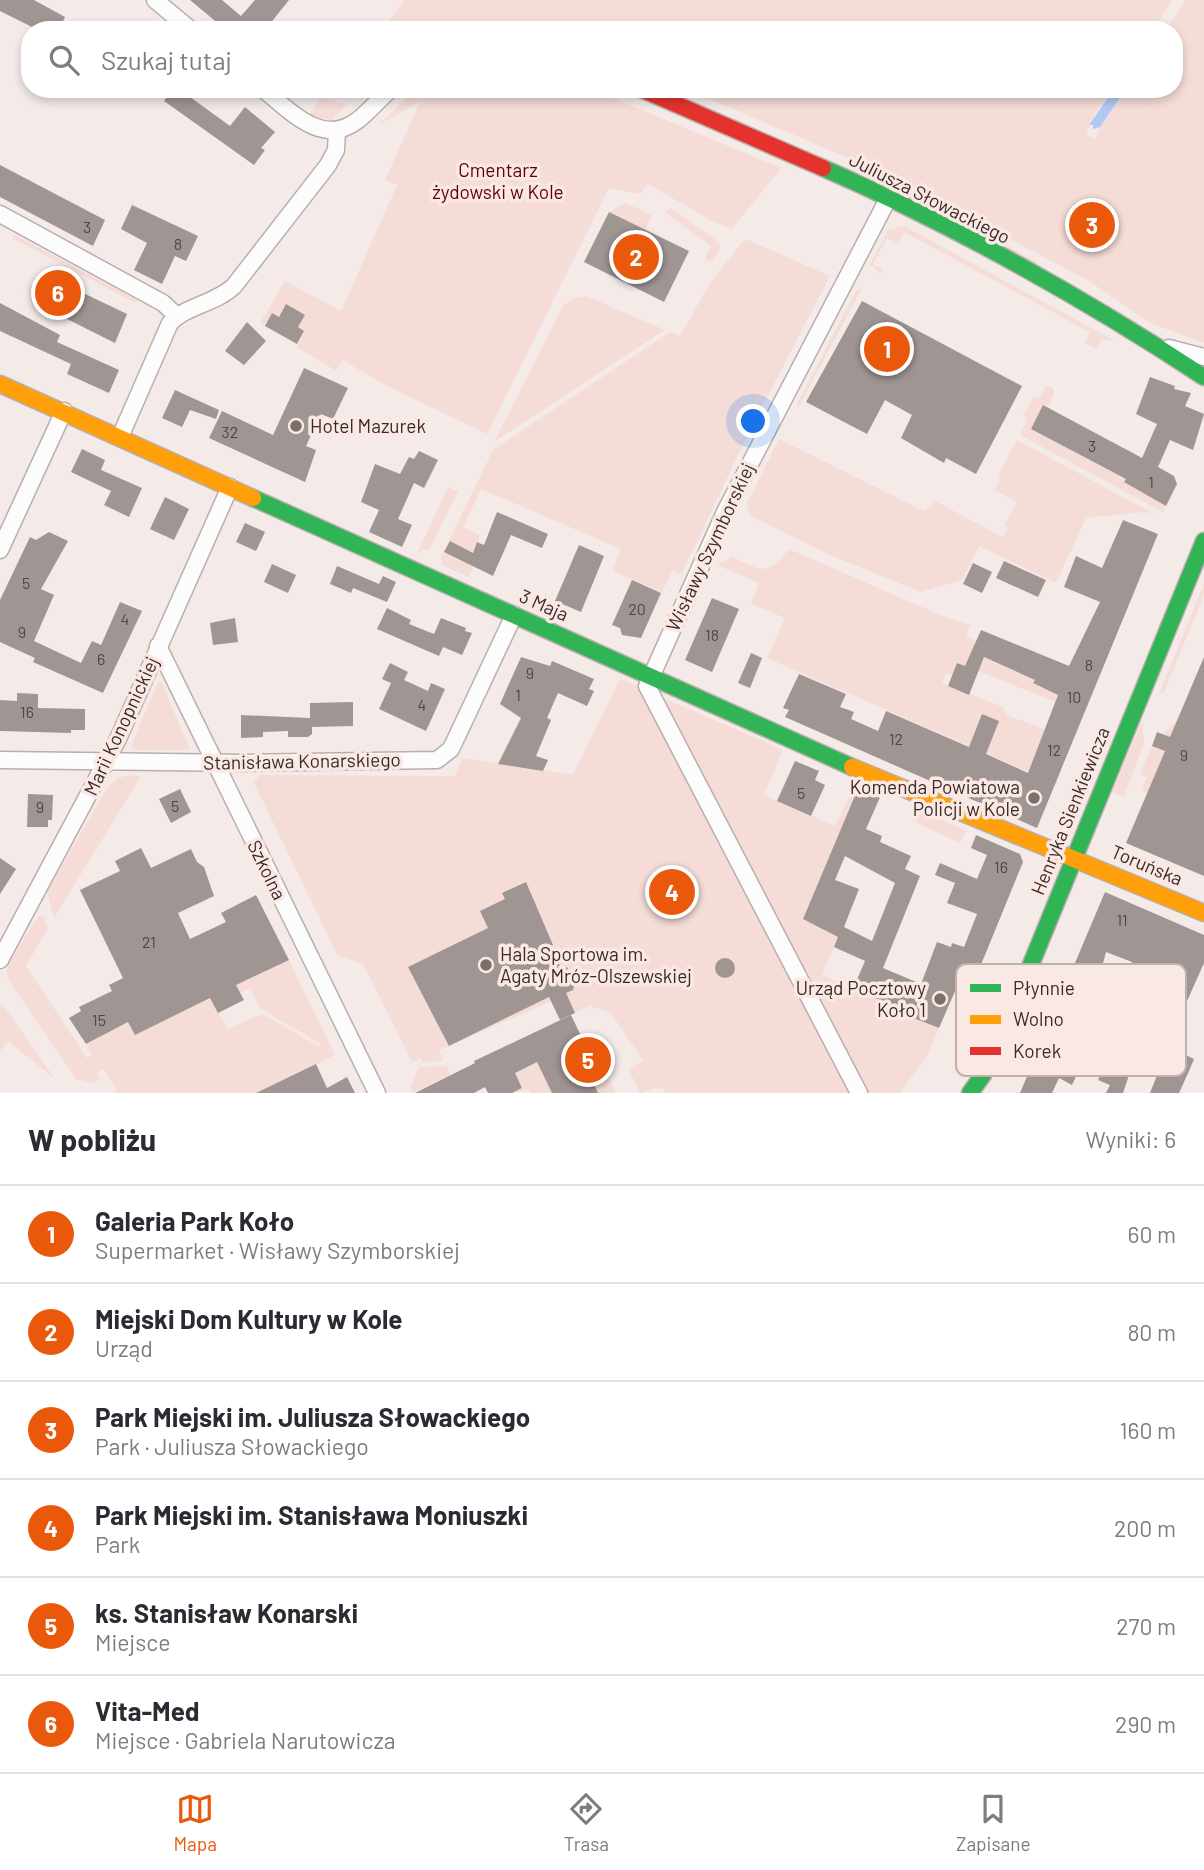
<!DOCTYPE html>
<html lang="pl">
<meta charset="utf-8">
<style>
:root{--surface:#fff;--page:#f2f2f3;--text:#2b2b33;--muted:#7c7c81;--line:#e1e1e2;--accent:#ea580c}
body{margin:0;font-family:Barlow,sans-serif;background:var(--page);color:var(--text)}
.you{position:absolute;left:754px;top:422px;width:24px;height:24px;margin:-18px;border:5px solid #fff;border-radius:50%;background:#1a73e8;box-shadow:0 0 0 10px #1a73e833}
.badge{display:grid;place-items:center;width:46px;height:46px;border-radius:50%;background:var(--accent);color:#fff;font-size:23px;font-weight:700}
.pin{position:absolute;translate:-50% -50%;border:4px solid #fff;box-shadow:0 2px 7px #0006}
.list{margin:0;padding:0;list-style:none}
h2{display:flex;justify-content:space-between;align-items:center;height:91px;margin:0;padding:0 28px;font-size:30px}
h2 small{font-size:23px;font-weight:400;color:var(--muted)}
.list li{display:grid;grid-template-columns:46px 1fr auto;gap:21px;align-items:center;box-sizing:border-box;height:98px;padding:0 28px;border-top:2px solid var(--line)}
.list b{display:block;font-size:26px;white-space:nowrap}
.list p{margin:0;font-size:23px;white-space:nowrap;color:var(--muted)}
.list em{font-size:23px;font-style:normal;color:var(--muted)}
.icon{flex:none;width:38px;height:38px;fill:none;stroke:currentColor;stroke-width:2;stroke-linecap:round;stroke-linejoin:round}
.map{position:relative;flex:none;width:1204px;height:1093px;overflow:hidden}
.search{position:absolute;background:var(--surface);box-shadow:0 4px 10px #0003;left:21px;right:21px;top:21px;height:77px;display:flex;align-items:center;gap:18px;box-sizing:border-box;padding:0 24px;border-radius:28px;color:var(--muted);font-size:26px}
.sheet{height:679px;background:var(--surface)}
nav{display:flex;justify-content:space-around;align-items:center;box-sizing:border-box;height:98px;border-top:2px solid var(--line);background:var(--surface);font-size:19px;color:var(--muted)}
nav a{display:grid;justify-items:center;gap:4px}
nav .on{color:var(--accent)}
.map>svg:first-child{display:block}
.green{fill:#f5dcd7;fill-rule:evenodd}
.water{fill:#b3c9f4}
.building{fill:#9f9593;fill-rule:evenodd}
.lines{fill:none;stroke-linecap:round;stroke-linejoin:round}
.street-casing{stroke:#b9aeac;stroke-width:19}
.fast-casing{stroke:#b9aeac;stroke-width:19}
.slow-casing{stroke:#b9aeac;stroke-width:19}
.jam-casing{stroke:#b9aeac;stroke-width:19}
.street{stroke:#fdfcfc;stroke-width:16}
.fast{stroke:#30b455;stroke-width:16}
.slow{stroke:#ff9f0a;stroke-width:16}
.jam{stroke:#e5322d;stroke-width:16}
.poi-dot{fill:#7b6e6b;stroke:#f9e8e4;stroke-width:2.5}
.labels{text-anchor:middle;stroke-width:7;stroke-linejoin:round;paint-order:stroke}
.number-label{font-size:16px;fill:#534542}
.park-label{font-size:19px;fill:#630101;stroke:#f9e8e4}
.street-label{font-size:19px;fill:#3a2a27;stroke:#f9e8e4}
.poi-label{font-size:19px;fill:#3a2a27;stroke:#f9e8e4;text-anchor:start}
.key{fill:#f9e8e4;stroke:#c0afab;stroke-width:2}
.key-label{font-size:19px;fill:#3a2a27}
</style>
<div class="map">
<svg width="1204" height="1093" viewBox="0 0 1204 1093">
<rect width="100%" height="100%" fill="#f4ebe9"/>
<g class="green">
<polygon points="405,0 1172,0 1154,30 536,30 455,22 426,30 387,30 391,18"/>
<polygon points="1186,0 1204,0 1204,343 1150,323 1089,281 893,177 686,89 1114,89 1095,113 1086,134 1096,139 1100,127 1126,89 1174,89 1174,30 1166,30"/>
<polygon points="416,89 592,89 781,168 732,229 710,220 648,184 640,194 609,188 487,434 383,384 343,360 336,371 297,347 304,331 298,327 286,304 279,317 272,314 265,326 260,323 285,281 341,311 397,185 385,180 420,102 378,125"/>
<polygon points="321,98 347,104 332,120 309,115"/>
<polygon points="859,168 1037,262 1035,266 858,171"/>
<polygon points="625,203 652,215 645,230 609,212"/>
<polygon points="671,208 720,243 720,249 711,262 705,259 711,246 664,211"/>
<polygon points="904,226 1115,341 1102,339 1096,349 1085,343 1090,332 904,232 898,243 887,238 873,264 883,270 881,274 870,264 888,230"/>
<polygon points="15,235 137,300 135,303 12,238"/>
<polygon points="748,240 830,276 750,430 681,575 672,571 662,592 612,571 621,549 481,489 463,527 480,535 468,564 474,566 469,577 442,565 441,557 493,450 670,332 680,336 710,283 743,241"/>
<polygon points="857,289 861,290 798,408 797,404"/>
<polygon points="586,296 665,330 494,442 562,308 571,299"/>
<polygon points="1046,385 1053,388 1054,394 1048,407 1043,405 1031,429 1114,473 1128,450 1139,456 1125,482 1166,506 1163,512 1020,435 1028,418 1023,415 1034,396 1039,398"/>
<polygon points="779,439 924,511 935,501 1003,537 1008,528 1004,526 1017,502 994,490 1001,477 998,475 1017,440 1156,515 1146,512 1086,518 1056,583 979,546 962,580 921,592 830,555 750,516 747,503"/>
<polygon points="448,487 458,491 429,550 423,549 417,554"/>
<path d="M 789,549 L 945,617 L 971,625 L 966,636 L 977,641 L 972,652 L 1035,680 L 1034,683 L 1064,680 L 1055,702 L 958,663 L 952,675 L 946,673 L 942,683 L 1003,707 L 1007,715 L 1047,730 L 1034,759 L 1062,770 L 1056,784 L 767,658 L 785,618 L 751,604 L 759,583 L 717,565 L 732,557 C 763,571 766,577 789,549 Z"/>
<polygon points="1204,584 1204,595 1164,692 1159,694"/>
<polygon points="620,679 783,750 764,795 835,826 851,793 858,788 803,918 838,937 822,975 880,1000 878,1005 885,1007 887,1003 939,1028 927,1056 900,1093 666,1093 662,1087 640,1093 629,1070 643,1060 610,1012 590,1006 575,1013 566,995 439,1050 443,1061 421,1062 422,1058 412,1062 363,964 338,956 254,783 259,775 455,776 462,758 573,775"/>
<polygon points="158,682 162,683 190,750 136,750 131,746"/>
<polygon points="1177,721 1149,789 1146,794 1142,790 1147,777 1140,774 1152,746 1163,750 1168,736 1163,734"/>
<polygon points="1142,722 1144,743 1124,797 1112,792"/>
<polygon points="129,775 141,776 54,918 47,891 108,787 118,778"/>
<polygon points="920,810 966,831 960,843 915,822"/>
<path d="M 39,915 L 44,917 L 48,928 L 26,966 L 87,1058 L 92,1055 L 86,1044 L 128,1022 L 135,1034 L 289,960 L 335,1055 L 256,1093 L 118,1093 L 104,1069 L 97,1073 L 100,1079 L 94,1083 L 76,1079 L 7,978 L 7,966 ZM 236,986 L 240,993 L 250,989 L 261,1009 L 321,1044 L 320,1047 L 262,1014 L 228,1029 L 210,998 Z"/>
<polygon points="0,1003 6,1009 55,1079 8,1041 0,1051"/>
<polygon points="590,1044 616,1093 598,1093 577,1051"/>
<polygon points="538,1062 552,1093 530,1093 529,1089 512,1093 522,1088 515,1073"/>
<polygon points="447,1066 451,1075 413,1092 411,1087 419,1067"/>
</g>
<polygon class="water" points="1114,89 1126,89 1100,127 1093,129 1093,125 1089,125"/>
<g class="building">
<polygon points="0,0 34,0 65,17 59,30 38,30 0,11"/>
<polygon points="190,0 222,0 241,16 255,0 289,0 265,30 226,30"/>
<polygon points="173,89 179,89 230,126 245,107 275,132 261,148 265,150 254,165 164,101"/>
<polygon points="0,165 105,220 93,246 0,197"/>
<polygon points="132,205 198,236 186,261 175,256 162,284 134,270 147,243 121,229"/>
<polygon points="609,212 689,251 664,302 584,262"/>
<polygon points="50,271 79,286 77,290 127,314 115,343 61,316 65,308 39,295"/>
<polygon points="862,301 1022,386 976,474 946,458 944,463 901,438 912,415 885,400 867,434 806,402"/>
<polygon points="0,303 60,335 57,342 119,370 109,393 67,374 71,364 0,331"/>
<polygon points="286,304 305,315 298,327 304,331 297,344 265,326 272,313 279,317"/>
<polygon points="247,322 266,341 244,365 225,351"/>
<polygon points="304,368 348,388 333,419 321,414 306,446 316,450 305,482 209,438 222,411 273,435"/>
<polygon points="1150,377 1175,386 1174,389 1191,393 1185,406 1204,414 1193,450 1170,440 1158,467 1174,476 1177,484 1166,506 1124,482 1126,479 1031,429 1043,405 1142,458 1157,424 1136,414"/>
<polygon points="175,390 219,410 216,419 190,410 182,427 162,418"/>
<polygon points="82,449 105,460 101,470 142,488 129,517 104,505 111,491 71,472"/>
<polygon points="419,451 438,460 424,488 414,483 398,519 412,525 402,547 369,532 379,510 361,502 375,464 400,474 409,457 414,459"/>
<polygon points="165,497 189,509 174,540 150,529"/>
<polygon points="497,512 548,534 542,548 511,535 493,576 444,552 450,541 473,553 477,542 484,545"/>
<polygon points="1123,520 1158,534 1037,828 785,717 789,710 783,708 799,674 846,694 840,707 854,712 851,719 878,731 886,711 969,747 982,714 999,721 986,754 1028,773 1058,695 1033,683 1035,680 984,657 969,695 948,686 957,663 965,666 981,630 1069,666 1100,602 1064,587 1076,556 1102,568"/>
<polygon points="245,523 265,532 256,551 236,542"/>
<polygon points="49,532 68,541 41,589 54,595 34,641 81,663 92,641 101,645 120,602 142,611 103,693 33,662 35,658 0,642 0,600 30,537 36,540"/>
<polygon points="579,545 604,556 581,612 555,601"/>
<polygon points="1004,561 1046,580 1038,597 996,578"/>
<polygon points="973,563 992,572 982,593 963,584"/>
<polygon points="272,564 296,575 288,593 264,582"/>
<polygon points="337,566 379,584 383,576 396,582 387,602 353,588 351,593 330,584"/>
<polygon points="632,580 661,593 641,638 622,635 620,628 612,625"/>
<polygon points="712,598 739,609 712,672 685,660"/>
<polygon points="387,608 411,620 409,624 434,634 441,618 466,628 465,631 472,633 462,655 443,647 439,656 377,629"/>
<polygon points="235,618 238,642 213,645 210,623"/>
<polygon points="751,653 762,658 750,688 738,683"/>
<polygon points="521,657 550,666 552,661 594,679 589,689 594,691 587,706 558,693 547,718 551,720 536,756 548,760 543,771 498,764 521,718 500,704"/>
<polygon points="1204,657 1204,876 1126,843 1165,751 1152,746 1157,732 1170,737"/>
<polygon points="390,663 408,672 404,680 428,691 431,683 445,689 426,731 379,709 391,683 382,679"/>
<polygon points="17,693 38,694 38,708 85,709 85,730 71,730 71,733 0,731 0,700 17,701"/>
<polygon points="353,702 353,726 312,727 312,734 308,737 288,737 288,731 263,732 263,737 241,738 241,715 310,718 310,703"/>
<polygon points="795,761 819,771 815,780 825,785 811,816 777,801"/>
<path d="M 859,786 L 881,795 L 866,829 L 882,836 L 880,842 L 911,856 L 905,869 L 920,876 L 883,968 L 921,984 L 937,942 L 951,947 L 952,943 L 964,947 L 977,914 L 947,903 L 955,883 L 935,875 L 940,863 L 977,879 L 987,855 L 971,848 L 976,835 L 1020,854 L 1023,862 L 969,994 L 956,989 L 939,1028 L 878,1004 L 880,1000 L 853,989 L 865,961 L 834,947 L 838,937 L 803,919 ZM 845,856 L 895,883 L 872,941 L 844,927 L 859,889 L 835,880 Z"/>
<polygon points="180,789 191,812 171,823 159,799"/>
<polygon points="28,794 53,795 52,820 48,820 48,827 27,827"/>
<polygon points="141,848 151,868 191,849 197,862 204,867 214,896 178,913 190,939 226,922 221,913 256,895 289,960 236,985 244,1000 218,1013 210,998 135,1035 128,1022 86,1044 69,1018 81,1011 79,1007 112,991 109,985 123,978 80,890 120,871 115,861"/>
<polygon points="0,858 16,869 0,894"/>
<polygon points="526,882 553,945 550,946 562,970 567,967 575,983 573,990 566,993 575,1013 560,1020 549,997 449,1046 408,967 488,928 480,911 505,899 502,893"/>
<path d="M 1105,892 L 1204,935 L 1204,963 L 1183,1010 L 1170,1004 L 1161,1026 L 1175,1034 L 1169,1047 L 1194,1059 L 1189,1071 L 1179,1093 L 1150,1093 L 1163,1060 L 1138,1049 L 1123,1093 L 1106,1093 L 1110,1085 L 1098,1080 L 1116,1040 L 1081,1026 L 1066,1063 L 1079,1070 L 1072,1085 L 1059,1078 L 1052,1093 L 1020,1093 ZM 1106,952 L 1132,962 L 1111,1012 L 1087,1001 L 1100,975 ZM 1141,975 L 1164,985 L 1148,1023 L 1125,1013 Z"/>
<circle cx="725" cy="968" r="10"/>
<polygon points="571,1015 583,1040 574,1044 598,1093 552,1093 537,1062 515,1073 522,1088 512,1093 488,1093 485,1087 474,1093 415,1093 475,1063 474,1061"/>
<polygon points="316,1064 327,1088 347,1077 355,1093 256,1093"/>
</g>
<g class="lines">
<defs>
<g id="street">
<polyline points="155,0 191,30"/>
<path d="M 263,89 C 290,111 323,148 358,120 C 370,111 379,99 391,89"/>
<polyline points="0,214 163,303 177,316"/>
<polyline points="1169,348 1204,357"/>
<path d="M 120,437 L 170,323 C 185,306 215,304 234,286 L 328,165 L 336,150 L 337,131"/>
<polyline points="0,550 64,411"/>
<polyline points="158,646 377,1093"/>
<polyline points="0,760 244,763 437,760 451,749 514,615"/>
<polyline points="0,960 118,739 230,487"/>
<polyline points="859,1093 647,686 725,512 889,197"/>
</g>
<g id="fast">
<path d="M 823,168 C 952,224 1087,300 1204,377"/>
<polyline points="253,498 852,767"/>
<polyline points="970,1093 983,1075 1007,1023 1204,541"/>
</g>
<g id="slow">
<polyline points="0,384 253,498"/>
<polyline points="852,767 1204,913"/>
</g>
<polyline id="jam" points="641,89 823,168"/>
</defs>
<use href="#street" class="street-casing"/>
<use href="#fast" class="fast-casing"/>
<use href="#slow" class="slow-casing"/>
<use href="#jam" class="jam-casing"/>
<use href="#street" class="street"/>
<use href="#fast" class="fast"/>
<use href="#slow" class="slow"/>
<use href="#jam" class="jam"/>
</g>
<g class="poi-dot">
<circle cx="296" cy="426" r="7"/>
<circle cx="1034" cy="798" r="7"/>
<circle cx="486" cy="965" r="7"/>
<circle cx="940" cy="999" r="7"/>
</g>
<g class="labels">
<g class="number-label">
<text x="87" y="233">3</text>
<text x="178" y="250">8</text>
<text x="230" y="438">32</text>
<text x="1092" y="452">3</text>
<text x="1151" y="488">1</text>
<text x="26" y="589">5</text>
<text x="637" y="615">20</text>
<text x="125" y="625">4</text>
<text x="22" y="638">9</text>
<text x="712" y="641">18</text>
<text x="101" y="665">6</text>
<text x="1089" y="671">8</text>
<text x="530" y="679">9</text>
<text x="518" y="701">1</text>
<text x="1074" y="703">10</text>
<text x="422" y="711">4</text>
<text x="27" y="718">16</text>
<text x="896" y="745">12</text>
<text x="1054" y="756">12</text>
<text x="1184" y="761">9</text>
<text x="801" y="799">5</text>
<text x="175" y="812">5</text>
<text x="40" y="813">9</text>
<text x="1001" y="873">16</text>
<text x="1122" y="926">11</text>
<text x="149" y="948">21</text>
<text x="99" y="1026">15</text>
</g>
<g class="park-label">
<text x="498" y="177">Cmentarz<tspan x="498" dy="22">żydowski w Kole</tspan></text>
</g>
<g class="street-label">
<text transform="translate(930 198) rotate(27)" y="7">Juliusza Słowackiego</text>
<text transform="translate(710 547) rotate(-65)" y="7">Wisławy Szymborskiej</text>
<text transform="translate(544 605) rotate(24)" y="7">3 Maja</text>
<text transform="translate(121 726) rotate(-65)" y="7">Marii Konopnickiej</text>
<text transform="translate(302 761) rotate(-1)" y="7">Stanisława Konarskiego</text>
<text transform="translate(1070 811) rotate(-68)" y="7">Henryka Sienkiewicza</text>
<text transform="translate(1147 865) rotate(23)" y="7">Toruńska</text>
<text transform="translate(267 870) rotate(64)" y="7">Szkolna</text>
</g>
<g class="poi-label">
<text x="310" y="433">Hotel Mazurek</text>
<text x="1020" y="794" text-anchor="end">Komenda Powiatowa<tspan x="1020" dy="22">Policji w Kole</tspan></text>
<text x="500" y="961">Hala Sportowa im.<tspan x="500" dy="22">Agaty Mróz-Olszewskiej</tspan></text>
<text x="926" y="995" text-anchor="end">Urząd Pocztowy<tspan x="926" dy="22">Koło 1</tspan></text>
</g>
</g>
<rect x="956" y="964" width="230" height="112" rx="10" class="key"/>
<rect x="970" y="984" width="31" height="8" fill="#30b455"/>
<rect x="970" y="1015" width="31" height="9" fill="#ff9f0a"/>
<rect x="970" y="1047" width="31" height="8" fill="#e5322d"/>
<g class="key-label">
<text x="1013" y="995">Płynnie</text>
<text x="1013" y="1026">Wolno</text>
<text x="1013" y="1058">Korek</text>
</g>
</svg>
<div class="you"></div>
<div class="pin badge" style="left:887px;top:349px">1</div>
<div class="pin badge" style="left:636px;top:257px">2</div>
<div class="pin badge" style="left:1092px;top:225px">3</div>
<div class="pin badge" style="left:672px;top:892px">4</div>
<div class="pin badge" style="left:588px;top:1060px">5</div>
<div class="pin badge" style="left:58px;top:293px">6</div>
<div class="search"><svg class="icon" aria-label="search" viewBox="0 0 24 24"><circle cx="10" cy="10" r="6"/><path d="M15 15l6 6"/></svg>Szukaj tutaj</div>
</div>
<section class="sheet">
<h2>W pobliżu<small>Wyniki: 6</small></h2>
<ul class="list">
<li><span class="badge">1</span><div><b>Galeria Park Koło</b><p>Supermarket · Wisławy Szymborskiej</p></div><em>60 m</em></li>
<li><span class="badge">2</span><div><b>Miejski Dom Kultury w Kole</b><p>Urząd</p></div><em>80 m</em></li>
<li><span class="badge">3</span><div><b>Park Miejski im. Juliusza Słowackiego</b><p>Park · Juliusza Słowackiego</p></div><em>160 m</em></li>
<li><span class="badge">4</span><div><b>Park Miejski im. Stanisława Moniuszki</b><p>Park</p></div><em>200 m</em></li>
<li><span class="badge">5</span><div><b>ks. Stanisław Konarski</b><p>Miejsce</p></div><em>270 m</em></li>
<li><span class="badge">6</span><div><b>Vita-Med</b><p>Miejsce · Gabriela Narutowicza</p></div><em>290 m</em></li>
</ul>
</section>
<nav>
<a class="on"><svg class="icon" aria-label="map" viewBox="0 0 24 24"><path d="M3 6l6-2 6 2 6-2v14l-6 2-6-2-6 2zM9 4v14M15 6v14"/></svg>Mapa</a>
<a><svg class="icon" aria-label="directions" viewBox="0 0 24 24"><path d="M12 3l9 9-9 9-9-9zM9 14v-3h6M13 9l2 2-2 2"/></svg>Trasa</a>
<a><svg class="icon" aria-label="saved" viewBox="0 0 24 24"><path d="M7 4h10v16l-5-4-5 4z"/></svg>Zapisane</a>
</nav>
